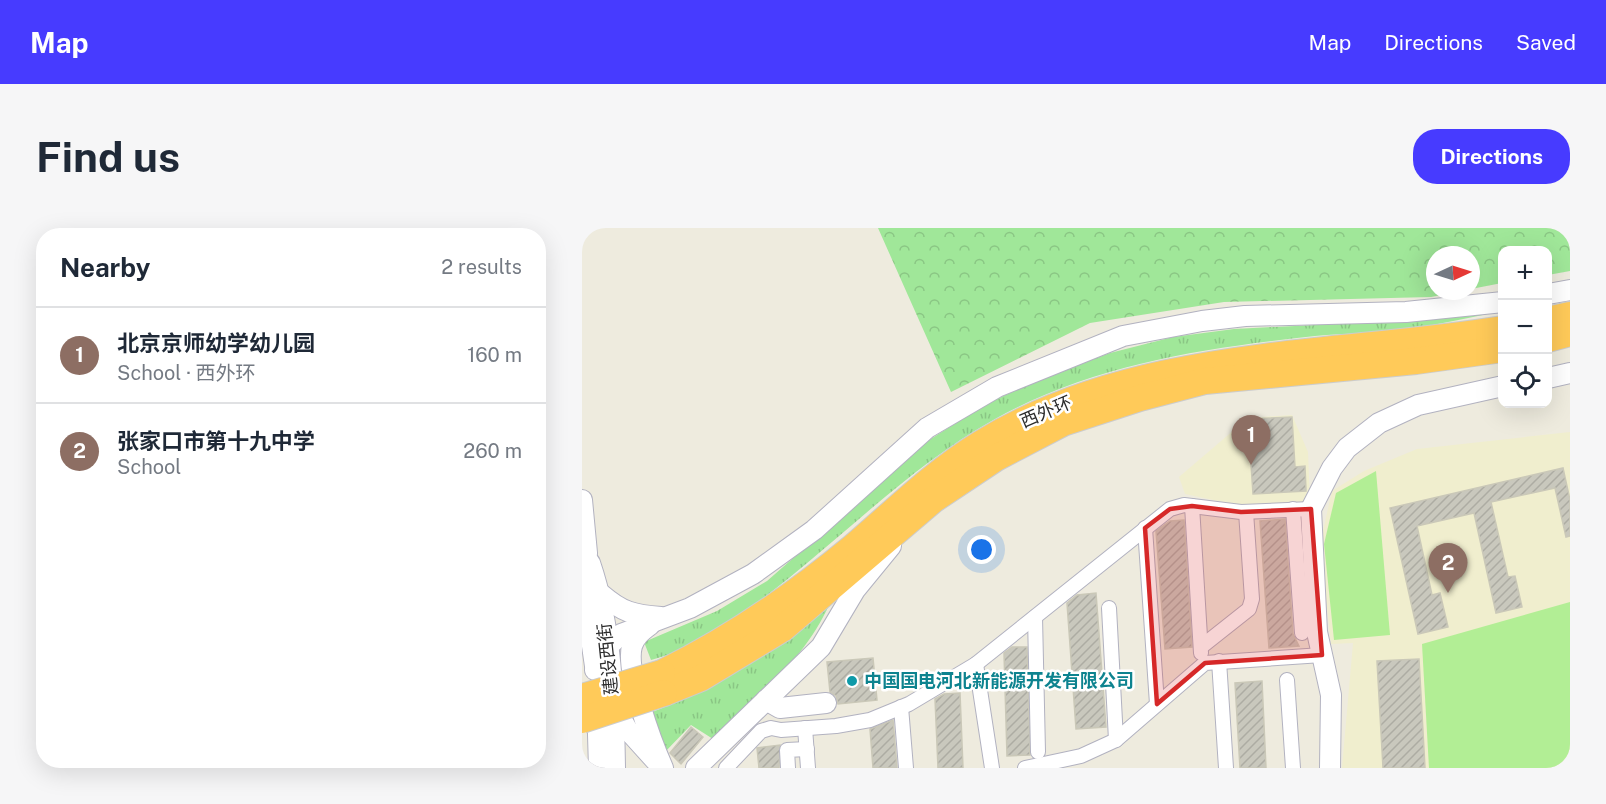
<!DOCTYPE html>
<meta charset="utf-8">
<style>
:root{--surface:#fff;--page:#f6f6f7;--text:#1f2937;--muted:#747a83;--line:#e0e1e3;--accent:#473bff}
body{margin:0;font-family:"Public Sans","Noto Sans SC",sans-serif;background:var(--page);color:var(--text)}
.controls{position:absolute;right:18px;top:18px;display:grid;overflow:hidden;border-radius:12px;box-shadow:0 6px 24px #0002}
.controls button{width:54px;height:54px;display:grid;place-items:center;padding:0;border:0;border-bottom:2px solid var(--line);background:var(--surface);color:var(--text);font:30px sans-serif}
.compass{position:absolute;left:844px;top:18px;width:54px;height:54px;border-radius:50%;background:var(--surface);box-shadow:0 6px 24px #0002;rotate:86deg}
.you{position:absolute;left:400px;top:322px;width:21px;height:21px;margin:-15px;border:4px solid #fff;border-radius:50%;background:#1a73e8;box-shadow:0 0 0 9px #1a73e833}
.badge{display:grid;place-items:center;width:39px;height:39px;border-radius:50%;background:var(--accent);color:#fff;font-size:20px;font-weight:700}
.pin{position:absolute;translate:-50% -50px;filter:drop-shadow(0 2px 3px #0008)}
.pin::after{content:'';position:absolute;top:32px;width:21px;height:18px;background:inherit;clip-path:polygon(0 0,100% 0,50% 100%)}
.list{margin:0;padding:0;list-style:none}
h2{display:flex;justify-content:space-between;align-items:center;height:78px;margin:0;padding:0 24px;font-size:26px}
h2 small{font-size:20px;font-weight:400;color:var(--muted)}
.list li{display:grid;grid-template-columns:39px 1fr auto;gap:18px;align-items:center;box-sizing:border-box;height:96px;padding:0 24px;border-top:2px solid var(--line)}
.list b{display:block;font-size:22px;white-space:nowrap}
.list p{margin:0;font-size:20px;white-space:nowrap;color:var(--muted)}
.list em{font-size:20px;font-style:normal;color:var(--muted)}
.icon{flex:none;width:33px;height:33px;fill:none;stroke:currentColor;stroke-width:2;stroke-linecap:round;stroke-linejoin:round}
.map{position:relative;flex:none;width:988px;height:540px;overflow:hidden;border-radius:24px}
header{display:flex;align-items:center;gap:36px;box-sizing:border-box;height:84px;padding:0 30px;background:var(--accent);color:#fff}
header strong{font-size:28px}
nav{display:flex;gap:33px;margin-inline-start:auto;font-size:21px}
.intro{display:flex;align-items:center;justify-content:space-between;box-sizing:border-box;height:144px;padding:0 36px}
h1{margin:0;font-size:42px}
.button{padding:15px 27px;border-radius:24px;background:var(--accent);color:#fff;font-size:21px;font-weight:700}
main{display:flex;gap:36px;padding:0 36px}
aside{flex:1;background:var(--surface);border-radius:24px;box-shadow:0 6px 24px #0002}
.map>svg:first-child{display:block}
.education{fill:#f0eece}
.grass{fill:url(#grass-tufts)}
.forest{fill:url(#forest-crowns)}
.pitch{fill:#b2ee95}
.building{fill:url(#building-hatch);stroke:#cac8b8;stroke-width:1.5}
.lines{fill:none;stroke-linecap:round;stroke-linejoin:round}
.street-casing{stroke:#b2b2c0;stroke-width:16}
.secondary-casing{stroke:#b2b2c0;stroke-width:22}
.highway-casing{stroke:#ccc;stroke-width:28}
.street{stroke:#fff;stroke-width:14}
.secondary{stroke:#fff;stroke-width:20}
.highway{stroke:#ffca59;stroke-width:26}
.highway-bridge-casing{stroke:#ccc;stroke-width:28;stroke-linecap:butt}
.highway-bridge{stroke:#ffca59;stroke-width:26}
.marked{fill:#d62828;fill-opacity:0.2;stroke:#d62828;stroke-width:4.5;stroke-linejoin:round}
.culture-dot{fill:#0f9aa8;stroke:#fff;stroke-width:2}
.labels{text-anchor:middle;stroke-width:5;stroke-linejoin:round;paint-order:stroke}
.street-label{font-size:18px;fill:#2c2c2c;stroke:#fff}
.culture-label{font-size:18px;font-weight:bold;fill:#0d838f;stroke:#fff;text-anchor:start}
</style>
<header>
<strong>Map</strong>
<nav><a>Map</a><a>Directions</a><a>Saved</a></nav>
</header>
<div class="intro"><h1>Find us</h1><a class="button">Directions</a></div>
<main>
<aside>
<h2>Nearby<small>2 results</small></h2>
<ul class="list">
<li><span class="badge" style="background:#8d6e63">1</span><div><b>北京京师幼学幼儿园</b><p>School · 西外环</p></div><em>160 m</em></li>
<li><span class="badge" style="background:#8d6e63">2</span><div><b>张家口市第十九中学</b><p>School</p></div><em>260 m</em></li>
</ul>
</aside>
<div class="map">
<svg width="988" height="540" viewBox="0 0 988 540">
<defs>
<pattern id="grass-tufts" width="24" height="20" patternUnits="userSpaceOnUse" patternTransform="scale(1.5)"><rect width="24" height="20" fill="#a0e799"/><path d="M3 7l-1-3M5 7V3M7 7l1-3M15 17l-1-3M17 17v-4M19 17l1-3" fill="none" stroke="#8ac684"/></pattern>
<pattern id="forest-crowns" width="20" height="18" patternUnits="userSpaceOnUse" patternTransform="scale(1.5)"><rect width="20" height="18" fill="#a0e799"/><path d="M2 6a3 3 0 1 1 6 0M12 15a3 3 0 1 1 6 0" fill="none" stroke="#8ac684"/></pattern>
<pattern id="building-hatch" width="6" height="6" patternUnits="userSpaceOnUse" patternTransform="scale(1.5)"><rect width="6" height="6" fill="#c9c8bd"/><path d="M-1 1l2-2M0 6l6-6M5 7l2-2" fill="none" stroke="#adaca3"/></pattern>
</defs>
<rect width="100%" height="100%" fill="#eeebde"/>
<g class="education">
<polygon points="710,187 726,224 728,275 655,277 603,266 597,249 666,190"/>
<polygon points="988,204 988,540 760,540 771,415 749,416 738,316 750,263 782,243 835,221"/>
</g>
<g class="grass">
<path d="M 920,83 C 890,89 858,96 827,101 C 796,106 764,105 733,108 C 622,120 512,136 413,191 C 337,233 274,296 207,350 C 165,383 121,418 69,432 L 62,414 L 135,383 L 185,353 L 344,214 L 404,176 L 458,151 L 528,125 L 591,109 L 652,101 L 814,93 Z"/>
<path d="M 248,375 C 222,433 176,468 131,511 L 109,497 L 82,525 L 65,486 C 136,460 189,422 248,375 Z"/>
</g>
<polygon class="forest" points="296,0 988,0 988,43 966,47 966,22 921,22 920,55 889,61 889,27 853,27 853,63 880,63 849,69 642,74 508,95 369,164"/>
<g class="pitch">
<polygon points="794,243 808,407 752,412 742,316 754,265"/>
<polygon points="988,374 988,540 847,540 840,416"/>
</g>
<g class="building">
<polygon points="710,189 713,239 723,238 724,263 671,266 666,191"/>
<polygon points="981,240 988,272 988,308 984,309 973,260 909,274 926,349 933,348 940,379 914,385 892,285 835,298 850,367 858,365 866,399 836,406 808,280"/>
<polygon points="703,291 711,406 717,418 687,420 678,293"/>
<polygon points="602,292 610,419 583,421 574,303 588,293"/>
<polygon points="514,365 524,499 494,501 485,375 495,367"/>
<polygon points="430,419 445,419 448,527 425,528 422,425"/>
<polygon points="291,430 295,472 256,476 254,468 248,464 245,434"/>
<polygon points="837,431 843,540 801,540 795,433"/>
<polygon points="680,453 684,540 658,540 653,455"/>
<polygon points="378,465 381,540 356,540 353,471 362,466"/>
<polygon points="311,492 315,540 291,540 288,501"/>
<polygon points="109,499 121,509 99,536 88,525"/>
<polygon points="198,517 197,540 177,540 175,520"/>
</g>
<g class="lines">
<defs>
<g id="street">
<polyline points="610,278 619,425"/>
<polyline points="711,281 720,405"/>
<polyline points="563,300 575,476"/>
<polyline points="527,380 534,512"/>
<polyline points="453,389 456,524"/>
<polyline points="619,419 667,381 670,371 664,284"/>
<polyline points="637,433 644,540"/>
<polyline points="394,436 588,281 602,277 659,284 729,281"/>
<polyline points="705,452 711,540"/>
<polyline points="319,479 324,540"/>
<polyline points="223,500 226,540"/>
<polyline points="144,540 179,503 189,500 199,502 254,498 288,492 327,476 394,436 410,540"/>
<polyline points="206,540 205,522 225,521"/>
<polyline points="443,540 499,528 534,512 623,435 740,427"/>
</g>
<g id="secondary">
<polyline points="966,66 988,62"/>
<polyline points="966,150 988,145"/>
<polyline points="0,272 5,325 2,364 13,438"/>
<path d="M 8,335 C 30,399 32,473 33,540"/>
<path d="M 19,366 C 40,384 51,387 79,389"/>
<path d="M 68,397 C 60,403 53,408 50,418 C 43,443 70,515 81,540"/>
<polyline points="13,442 18,426 39,406 108,380 171,346 232,302 345,200 415,159 541,108 620,93 663,88 824,84 921,74"/>
<polyline points="184,472 198,480 244,475"/>
<polyline points="15,474 17,540"/>
<polyline points="33,480 45,501 73,532"/>
<polyline points="114,540 239,419 273,362 309,318"/>
<polyline points="748,540 749,467 735,404 729,281 750,240 765,220 797,195 836,177 921,158"/>
</g>
<g id="highway">
<polyline points="966,92 988,87"/>
<polyline points="966,111 988,105"/>
<path d="M 80,445 C 149,411 212,368 271,319 C 313,283 351,245 398,216 C 554,120 746,129 921,101"/>
<polyline points="82,465 119,450 200,401 351,272 414,230 481,195 558,170 623,153 834,133 921,121"/>
</g>
</defs>
<use href="#street" class="street-casing"/>
<use href="#secondary" class="secondary-casing"/>
<use href="#highway" class="highway-casing"/>
<use href="#street" class="street"/>
<use href="#secondary" class="secondary"/>
<use href="#highway" class="highway"/>
<defs>
<g id="highway-bridge">
<polyline points="0,469 80,445"/>
<polyline points="0,492 82,465"/>
</g>
</defs>
<use href="#highway-bridge" class="highway-bridge-casing"/>
<use href="#highway-bridge" class="highway-bridge"/>
</g>
<path class="marked" d="M 610,278 L 659,284 L 729,281 L 740,427 L 623,435 L 575,476 L 563,300 L 588,281 Z"/>
<circle class="culture-dot" cx="270" cy="453" r="6"/>
<g class="labels">
<g class="street-label">
<text transform="translate(464 184) rotate(-23)" y="6">西外环</text>
<text transform="translate(26 431) rotate(-96)" y="6">建设西街</text>
</g>
<g class="culture-label">
<text x="282" y="459">中国国电河北新能源开发有限公司</text>
</g>
</g>
</svg>
<div class="controls">
<button>+</button>
<button>−</button>
<button><svg class="icon" aria-label="locate" viewBox="0 0 24 24"><circle cx="12" cy="12" r="6"/><path d="M12 2v4M12 18v4M2 12h4M18 12h4"/></svg></button>
</div>
<svg class="compass" viewBox="-18 -18 36 36"><path d="M0-13l5 13h-10z" fill="#e53935"/><path d="M0 13l5-13h-10z" fill="#747a83"/></svg>
<div class="you"></div>
<div class="pin badge" style="left:669px;top:237px;background:#8d6e63">1</div>
<div class="pin badge" style="left:866px;top:365px;background:#8d6e63">2</div>
</div>
</main>
